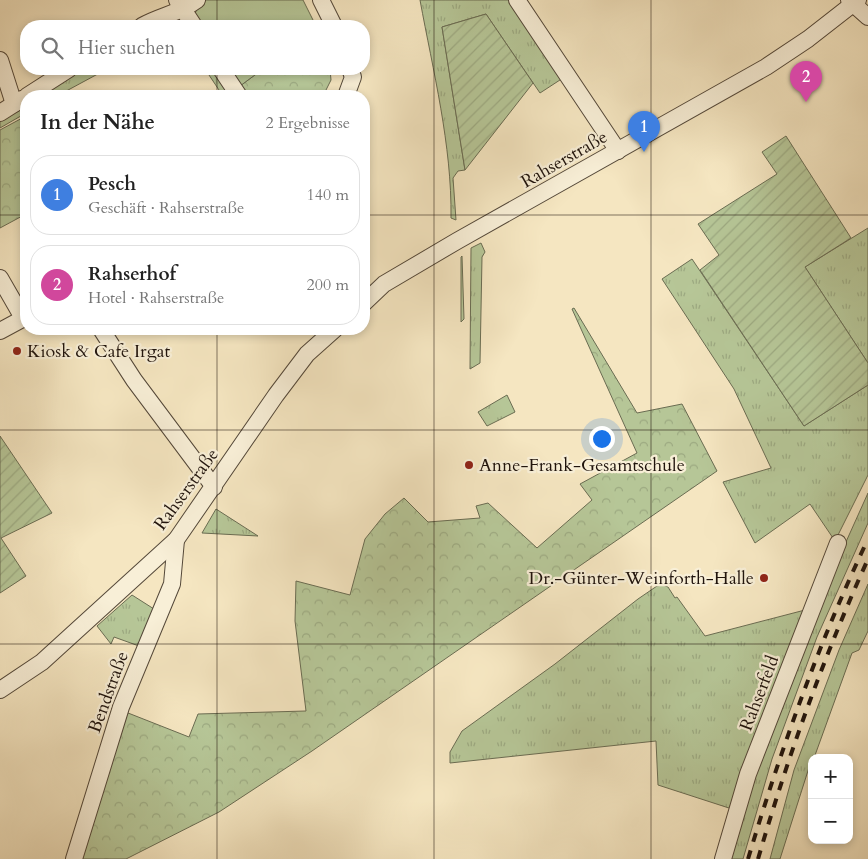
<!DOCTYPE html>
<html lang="de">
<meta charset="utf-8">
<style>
:root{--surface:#fff;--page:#f6f6f6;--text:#222;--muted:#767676;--line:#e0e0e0;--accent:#db2777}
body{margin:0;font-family:Cardo,serif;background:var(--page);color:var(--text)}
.controls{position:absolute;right:15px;bottom:15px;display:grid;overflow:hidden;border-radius:10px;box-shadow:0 2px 8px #0003}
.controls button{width:45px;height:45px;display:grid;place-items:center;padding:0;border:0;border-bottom:1px solid var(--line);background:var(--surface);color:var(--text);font:25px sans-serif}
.you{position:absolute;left:601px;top:438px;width:18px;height:18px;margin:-12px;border:4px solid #fff;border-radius:50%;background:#1a73e8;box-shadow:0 0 0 8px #1a73e833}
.badge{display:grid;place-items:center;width:32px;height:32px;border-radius:50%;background:var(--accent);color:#fff;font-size:16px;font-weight:700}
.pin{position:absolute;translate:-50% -41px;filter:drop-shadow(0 1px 2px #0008)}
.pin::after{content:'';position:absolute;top:26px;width:18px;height:15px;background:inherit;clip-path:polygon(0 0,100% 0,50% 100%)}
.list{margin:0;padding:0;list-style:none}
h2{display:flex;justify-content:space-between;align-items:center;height:65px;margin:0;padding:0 20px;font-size:21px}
h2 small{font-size:16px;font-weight:400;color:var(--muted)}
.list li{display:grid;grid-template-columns:32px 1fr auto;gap:15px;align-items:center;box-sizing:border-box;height:80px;margin:0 10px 10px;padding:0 10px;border:1px solid var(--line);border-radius:20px}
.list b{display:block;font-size:19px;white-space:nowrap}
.list p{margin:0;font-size:16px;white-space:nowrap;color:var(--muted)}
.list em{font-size:16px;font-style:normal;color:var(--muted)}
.icon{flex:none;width:28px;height:28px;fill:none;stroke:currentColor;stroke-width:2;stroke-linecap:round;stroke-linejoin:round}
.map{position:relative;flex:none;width:868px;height:859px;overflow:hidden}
.search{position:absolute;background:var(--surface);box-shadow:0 2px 8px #0003;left:20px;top:20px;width:350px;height:55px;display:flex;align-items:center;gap:12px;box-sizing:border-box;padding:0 18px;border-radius:20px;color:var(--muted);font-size:19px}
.panel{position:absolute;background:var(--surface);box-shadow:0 2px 8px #0003;left:20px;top:90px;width:350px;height:245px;border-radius:20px}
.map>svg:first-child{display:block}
.grass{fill:url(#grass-tufts);stroke:#6a6c52}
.forest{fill:url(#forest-crowns);stroke:#6a6c52}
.garden{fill:url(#garden-furrows);stroke:#6a6c52}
.pitch{fill:#b6c697;stroke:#6a6c52}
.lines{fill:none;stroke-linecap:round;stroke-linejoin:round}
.minor-casing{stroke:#544839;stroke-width:18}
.minor{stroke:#f8efd7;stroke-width:16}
.rail{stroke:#1f130c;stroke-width:4;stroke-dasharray:9 9;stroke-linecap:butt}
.grid{fill:none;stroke:#1f130c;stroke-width:1;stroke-opacity:0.55}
.poi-dot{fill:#8f2418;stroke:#f8efd7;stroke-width:2}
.labels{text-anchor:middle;stroke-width:4.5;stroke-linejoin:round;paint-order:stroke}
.street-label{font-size:18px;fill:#1f130c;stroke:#f8efd7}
.poi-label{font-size:18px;fill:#1f130c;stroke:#f8efd7;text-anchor:start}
</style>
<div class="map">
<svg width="868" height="859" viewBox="0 0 868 859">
<defs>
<pattern id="grass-tufts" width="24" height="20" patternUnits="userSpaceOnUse" patternTransform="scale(1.25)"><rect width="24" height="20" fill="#b6c697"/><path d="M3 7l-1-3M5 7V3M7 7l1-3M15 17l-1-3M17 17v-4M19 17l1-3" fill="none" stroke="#9ca981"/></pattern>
<pattern id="forest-crowns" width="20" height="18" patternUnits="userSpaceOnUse" patternTransform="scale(1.25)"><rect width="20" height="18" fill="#b6c697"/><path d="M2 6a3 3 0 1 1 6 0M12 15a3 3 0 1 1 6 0" fill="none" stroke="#9ca981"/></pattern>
<pattern id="garden-furrows" width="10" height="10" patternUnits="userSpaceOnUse" patternTransform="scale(1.25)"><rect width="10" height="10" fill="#b6c697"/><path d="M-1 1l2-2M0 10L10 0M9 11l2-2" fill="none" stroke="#9ca981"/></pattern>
</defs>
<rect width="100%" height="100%" fill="#f5e6c1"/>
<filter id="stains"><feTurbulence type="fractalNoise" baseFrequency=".004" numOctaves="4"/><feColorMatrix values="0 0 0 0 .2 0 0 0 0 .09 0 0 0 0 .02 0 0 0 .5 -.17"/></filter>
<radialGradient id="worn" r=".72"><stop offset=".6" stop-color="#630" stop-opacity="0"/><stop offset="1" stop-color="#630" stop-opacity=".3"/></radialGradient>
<g class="grass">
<path d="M 420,0 L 510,0 L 563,78 L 540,93 L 486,14 L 442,27 L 465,170 L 458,171 L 453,178 L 456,220 L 451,218 C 452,145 433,71 420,0 Z"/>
<polygon points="80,69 107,69 57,96 38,96"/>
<polygon points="205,69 219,69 236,96 223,96"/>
<polygon points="26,103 26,113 0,128 0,119"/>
<polygon points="868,228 868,363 805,267"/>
<polygon points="481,243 485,252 482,257 480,363 470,369 471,248"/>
<polygon points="462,256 464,319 461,322 461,257"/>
<polygon points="692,259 804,426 868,385 868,475 835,541 810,504 755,543 723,482 771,468 734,389 662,279"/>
<polygon points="507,395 515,412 487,426 478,412"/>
<polygon points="868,493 868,523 817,637 772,759 743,859 728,859 763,747 814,613"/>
<polygon points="216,509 258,536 202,533"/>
<polygon points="868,584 868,631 859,650 852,653 814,758 812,758 780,859 770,859 794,770 839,650"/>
<polygon points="663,585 668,587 675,598 677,597 705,636 805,610 732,809 658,785 656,741 450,763 450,752 462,731 555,664 638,599 657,586"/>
<polygon points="132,595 154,609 139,646 114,637 111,644 97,626"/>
</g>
<g class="forest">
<polygon points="263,69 330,69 331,80 323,96 246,96 240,86"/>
<polygon points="26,116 26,214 0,228 0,130"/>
<polygon points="574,308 637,413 682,404 717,471 312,751 219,812 126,859 77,859 123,711 189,737 198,714 306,711 295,621 296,581 350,595 365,539 385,514 404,498 428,522 480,518 476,506 488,503 537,548 592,500 580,484 637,453 572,309"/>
</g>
<g class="garden">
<polygon points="486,14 533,83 465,170 442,27"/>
<polygon points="786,136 851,238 805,267 868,363 868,385 804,426 700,270 719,255 698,224 777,174 762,152"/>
<polygon points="0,436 52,513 1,538 26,576 0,593"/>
</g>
<g class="pitch">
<polygon points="203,0 303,0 316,26 199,26 195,13"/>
<polygon points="229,69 263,69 240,86"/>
</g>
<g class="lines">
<defs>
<g id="minor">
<polyline points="177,0 194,26"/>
<polyline points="321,0 334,26"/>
<polyline points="517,0 618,151"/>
<polyline points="849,0 868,17"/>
<path d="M 142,26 C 162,15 178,14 197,0"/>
<polyline points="0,60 14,104"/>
<polyline points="221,69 239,96"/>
<polyline points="27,96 69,69"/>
<polyline points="346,96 353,77 350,69"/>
<polyline points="0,113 22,99"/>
<polyline points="0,278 23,318"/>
<polyline points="364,303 384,284 457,241 766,67 808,39 858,0"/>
<polyline points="101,329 134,380 214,487"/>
<polyline points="0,331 26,317"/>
<polyline points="0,690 42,662 176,540 276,395 307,354 335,329"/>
<polyline points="74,859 121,707 172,584 176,540"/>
<polyline points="723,859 748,774 838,543"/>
</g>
</defs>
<use href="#minor" class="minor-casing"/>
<use href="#minor" class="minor"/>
<g class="rail">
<path d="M 748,859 C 781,749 819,642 868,539"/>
<path d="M 758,859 C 788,756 824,656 868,559"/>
</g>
</g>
<path class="grid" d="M 217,0 L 217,26M 434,0 L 434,859M 651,0 L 651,859M 217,69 L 217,96M 0,215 L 26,215M 364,215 L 868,215M 217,329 L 217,859M 0,430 L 868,430M 0,644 L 868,644"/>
<g class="poi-dot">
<circle cx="17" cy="351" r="5"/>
<circle cx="469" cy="465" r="5"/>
<circle cx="764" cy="578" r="5"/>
</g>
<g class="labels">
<g class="street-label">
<text transform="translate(564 159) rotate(-30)" y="6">Rahserstraße</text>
<text transform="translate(186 489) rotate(-54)" y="6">Rahserstraße</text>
<text transform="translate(108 692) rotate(-70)" y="6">Bendstraße</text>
<text transform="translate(759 693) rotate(-69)" y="6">Rahserfeld</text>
</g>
<g class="poi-label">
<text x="27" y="357">Kiosk &amp; Cafe Irgat</text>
<text x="479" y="471">Anne-Frank-Gesamtschule</text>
<text x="754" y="584" text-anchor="end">Dr.-Günter-Weinforth-Halle</text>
</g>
</g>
<rect width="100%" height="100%" filter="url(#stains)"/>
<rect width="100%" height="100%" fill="url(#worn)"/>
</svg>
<div class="controls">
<button>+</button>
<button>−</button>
</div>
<div class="you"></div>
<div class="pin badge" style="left:644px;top:152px;background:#3f7fe0">1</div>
<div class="pin badge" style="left:806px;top:102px;background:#d1479c">2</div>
<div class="search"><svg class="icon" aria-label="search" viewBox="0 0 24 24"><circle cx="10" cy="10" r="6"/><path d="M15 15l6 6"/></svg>Hier suchen</div>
<section class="panel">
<h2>In der Nähe<small>2 Ergebnisse</small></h2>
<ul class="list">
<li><span class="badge" style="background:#3f7fe0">1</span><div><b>Pesch</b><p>Geschäft · Rahserstraße</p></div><em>140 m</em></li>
<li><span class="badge" style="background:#d1479c">2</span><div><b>Rahserhof</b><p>Hotel · Rahserstraße</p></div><em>200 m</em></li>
</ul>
</section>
</div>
